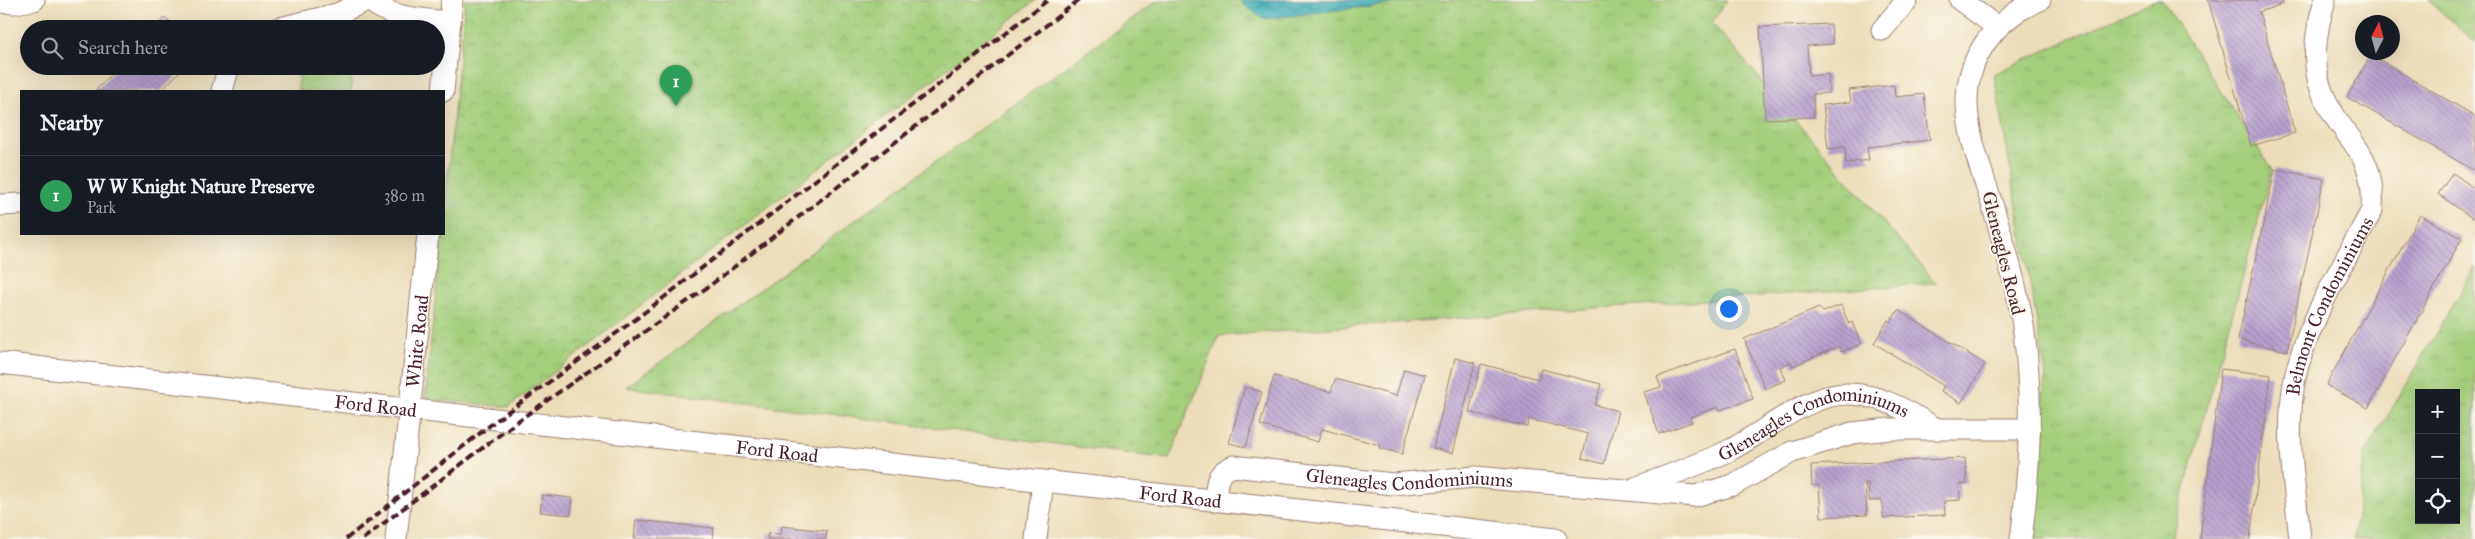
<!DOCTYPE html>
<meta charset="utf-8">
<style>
:root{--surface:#171b24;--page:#20242c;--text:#f1f3f6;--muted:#9ea1a6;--line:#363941;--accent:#0f766e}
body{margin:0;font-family:"IM FELL Great Primer",serif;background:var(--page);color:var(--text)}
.controls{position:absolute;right:15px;bottom:15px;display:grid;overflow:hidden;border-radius:0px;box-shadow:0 5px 20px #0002}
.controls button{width:45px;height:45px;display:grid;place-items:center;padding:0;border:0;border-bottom:1px solid var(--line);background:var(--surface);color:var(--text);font:25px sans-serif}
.compass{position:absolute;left:2355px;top:15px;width:45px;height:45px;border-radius:50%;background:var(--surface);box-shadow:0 5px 20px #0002;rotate:6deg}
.you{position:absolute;left:1728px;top:308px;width:18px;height:18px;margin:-12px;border:4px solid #fff;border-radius:50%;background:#1a73e8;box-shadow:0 0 0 8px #1a73e833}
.badge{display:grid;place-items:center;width:32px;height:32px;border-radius:50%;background:var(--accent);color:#fff;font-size:16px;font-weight:700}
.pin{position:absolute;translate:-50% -41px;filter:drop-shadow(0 1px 2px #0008)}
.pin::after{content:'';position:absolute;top:26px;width:18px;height:15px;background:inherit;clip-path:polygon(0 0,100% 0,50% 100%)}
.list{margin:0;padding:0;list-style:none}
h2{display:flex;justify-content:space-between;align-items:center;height:65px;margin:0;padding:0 20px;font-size:21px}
h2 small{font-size:16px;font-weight:400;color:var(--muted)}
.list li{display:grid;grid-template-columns:32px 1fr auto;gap:15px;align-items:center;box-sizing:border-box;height:80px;padding:0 20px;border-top:1px solid var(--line)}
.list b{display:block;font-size:19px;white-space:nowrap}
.list p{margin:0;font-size:16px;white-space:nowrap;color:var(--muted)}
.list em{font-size:16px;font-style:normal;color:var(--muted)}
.icon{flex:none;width:28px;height:28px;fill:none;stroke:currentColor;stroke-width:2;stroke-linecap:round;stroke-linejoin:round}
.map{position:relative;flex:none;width:2475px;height:539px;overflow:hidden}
.search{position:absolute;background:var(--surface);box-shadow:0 5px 20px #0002;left:20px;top:20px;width:425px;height:55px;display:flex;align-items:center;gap:12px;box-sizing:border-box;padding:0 18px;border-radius:28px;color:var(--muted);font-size:19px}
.panel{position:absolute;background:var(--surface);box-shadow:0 5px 20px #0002;left:20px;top:90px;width:425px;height:145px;border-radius:0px}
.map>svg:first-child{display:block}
.grass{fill:url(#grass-tufts);stroke:#777652;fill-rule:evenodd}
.park{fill:url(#park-crowns);stroke:#777652}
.garden{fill:#a4ce7a;stroke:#777652}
.water{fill:url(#water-waves);stroke:#446770}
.building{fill:url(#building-back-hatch)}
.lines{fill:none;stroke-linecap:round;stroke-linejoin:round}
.street-casing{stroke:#9a7e72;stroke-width:23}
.street{stroke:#fff;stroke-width:21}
.rail{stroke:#4a1f2b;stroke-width:4;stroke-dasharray:8 4;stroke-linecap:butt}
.labels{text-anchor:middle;stroke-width:4;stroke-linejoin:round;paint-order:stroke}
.street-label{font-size:19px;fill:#4a1f2b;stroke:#fbf7ec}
</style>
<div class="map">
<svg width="2475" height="539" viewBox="0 0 2475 539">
<defs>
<pattern id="grass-tufts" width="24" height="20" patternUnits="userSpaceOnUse" patternTransform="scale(1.25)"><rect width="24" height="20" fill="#a4ce7a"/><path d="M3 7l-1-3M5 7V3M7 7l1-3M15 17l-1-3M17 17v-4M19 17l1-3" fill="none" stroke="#8fb06a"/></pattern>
<pattern id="park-crowns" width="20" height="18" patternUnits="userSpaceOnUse" patternTransform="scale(1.25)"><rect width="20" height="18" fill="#a4ce7a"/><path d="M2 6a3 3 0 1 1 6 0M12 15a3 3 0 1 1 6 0" fill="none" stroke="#8fb06a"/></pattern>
<pattern id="water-waves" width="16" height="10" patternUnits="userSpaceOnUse" patternTransform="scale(1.25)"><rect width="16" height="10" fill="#3eafb6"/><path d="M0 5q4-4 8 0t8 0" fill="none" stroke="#368e94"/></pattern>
<pattern id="building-back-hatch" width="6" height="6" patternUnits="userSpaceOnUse" patternTransform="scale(1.25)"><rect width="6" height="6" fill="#b6a1ce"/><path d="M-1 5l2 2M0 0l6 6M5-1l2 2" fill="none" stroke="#9683a7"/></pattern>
</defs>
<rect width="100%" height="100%" fill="#fbf7ec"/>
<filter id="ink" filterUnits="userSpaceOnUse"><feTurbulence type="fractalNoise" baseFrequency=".02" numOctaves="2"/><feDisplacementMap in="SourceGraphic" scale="10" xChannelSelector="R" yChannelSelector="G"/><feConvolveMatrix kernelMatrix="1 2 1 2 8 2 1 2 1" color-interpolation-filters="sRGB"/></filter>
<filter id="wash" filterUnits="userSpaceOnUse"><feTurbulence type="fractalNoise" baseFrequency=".0096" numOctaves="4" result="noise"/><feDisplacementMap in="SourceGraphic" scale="20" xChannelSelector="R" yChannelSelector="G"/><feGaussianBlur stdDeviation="1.12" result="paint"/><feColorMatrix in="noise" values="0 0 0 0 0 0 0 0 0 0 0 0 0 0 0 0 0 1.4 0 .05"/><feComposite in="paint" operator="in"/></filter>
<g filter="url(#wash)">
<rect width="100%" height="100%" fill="#ebddb9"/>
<g class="grass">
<polygon points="1158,0 1727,0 1712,23 1936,283 1219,336 1169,459 626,387"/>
<polygon points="2155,0 2162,0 2272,170 2171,539 2021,539 2046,375 1994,74"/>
<polygon points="2428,0 2475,0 2475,42"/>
<path d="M 2475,267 L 2475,539 L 2354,539 L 2365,454 ZM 2419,393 L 2456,393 L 2456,520 L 2419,520 Z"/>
</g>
<polygon class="park" points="465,0 1036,0 509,407 425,399 442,234 444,234 444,213"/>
<polygon class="garden" points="299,66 352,66 351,91 298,91"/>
<polygon class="water" points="1242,0 1422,0 1263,19 1241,3"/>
<g id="blocks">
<g class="building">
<polygon points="2208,0 2282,0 2283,4 2259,12 2295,133 2251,146"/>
<polygon points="165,17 178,29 154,29"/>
<polygon points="1831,24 1833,44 1807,46 1809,76 1828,74 1829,93 1813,94 1814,117 1765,119 1760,27"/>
<polygon points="2371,55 2475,116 2475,171 2347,97"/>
<polygon points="119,66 185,66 161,91 95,91"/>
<polygon points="1894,85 1895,97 1924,94 1930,140 1867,147 1869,160 1846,163 1845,147 1828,149 1823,105 1851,102 1849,90"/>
<polygon points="2275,169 2324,179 2287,351 2238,340"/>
<polygon points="2453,173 2475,189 2475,220 2438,194"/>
<polygon points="2420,215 2462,238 2368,408 2326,385"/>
<polygon points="1841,305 1849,324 1852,322 1861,344 1841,352 1839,346 1793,366 1791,362 1780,367 1786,380 1765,389 1744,339 1819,308 1823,312"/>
<polygon points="1898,310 1985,364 1961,403 1941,391 1944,386 1874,343 1888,320 1891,322"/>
<polygon points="1735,349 1753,399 1719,410 1718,407 1690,417 1692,422 1659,434 1644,392 1661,387 1657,377"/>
<polygon points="1455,358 1475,363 1453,453 1433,448"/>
<polygon points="1481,364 1539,379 1541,369 1601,384 1595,405 1618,411 1604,464 1582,458 1588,434 1529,419 1527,427 1469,412"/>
<polygon points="1404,369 1425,375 1402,454 1379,448 1380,445 1322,429 1318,442 1260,425 1274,376 1331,392 1335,379 1396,396"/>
<polygon points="2221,369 2271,375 2250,539 2200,539"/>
<polygon points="1245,387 1262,392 1246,447 1229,443"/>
<polygon points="1965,458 1967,484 1959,484 1960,500 1944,501 1945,515 1883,518 1882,500 1869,501 1868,483 1865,483 1867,515 1821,517 1819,485 1812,486 1811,465"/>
<polygon points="542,495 573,498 571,515 540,512"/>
<polygon points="636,520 714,528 713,539 634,539"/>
<polygon points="782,526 827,531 826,539 767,539 768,533 781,534"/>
</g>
</g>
</g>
<g filter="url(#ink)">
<use href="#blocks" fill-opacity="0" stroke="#9a7e72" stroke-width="1"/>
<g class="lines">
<defs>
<g id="street">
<path d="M 369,0 C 391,19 421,19 450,22"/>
<polyline points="1960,0 1997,27"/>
<polyline points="0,2 14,3 34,0"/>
<polyline points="276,29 337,14 368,0"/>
<polyline points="1882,30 1907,0"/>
<polyline points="222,91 229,66"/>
<polyline points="443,91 452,0"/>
<polyline points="0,205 21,204"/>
<path id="s1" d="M 0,363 L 1556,539"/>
<path id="s2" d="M 1635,488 C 1667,476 1700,465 1730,450 C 1765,432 1809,392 1850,394 C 1883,395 1909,412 1937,429"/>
<path id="s3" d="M 1215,501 C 1217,482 1215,474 1233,466 L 1393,484 L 1475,477 L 1695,496 L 1733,485 L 1792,452 L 1852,433 L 1890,429 L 2030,429"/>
<path id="s4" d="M 396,539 L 428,234"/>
<polyline points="1036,539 1043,481"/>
<path d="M 2021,539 C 2030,470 2033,401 2024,332 C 2018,290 2005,247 1993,207 C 1983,174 1968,139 1967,104 C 1966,56 1997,17 2040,0"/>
<path id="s5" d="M 2300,539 C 2295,488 2285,434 2294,383 C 2305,324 2344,264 2372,210 C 2376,148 2342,141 2323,94 C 2310,63 2316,30 2325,0"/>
</g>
</defs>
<use href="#street" class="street-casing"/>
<use href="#street" class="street"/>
<g class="rail">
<polyline points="346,539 498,419 636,319 1048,0"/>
<polyline points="363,539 518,421 712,284 1079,0"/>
</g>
</g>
</g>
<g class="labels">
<g class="street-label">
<text transform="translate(2004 253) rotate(76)" y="7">Gleneagles Road</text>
<text dy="7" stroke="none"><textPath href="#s5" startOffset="241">Belmont Condominiums</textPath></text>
<text dy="7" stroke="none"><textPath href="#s4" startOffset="199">White Road</textPath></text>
<text dy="7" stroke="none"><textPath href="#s1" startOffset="378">Ford Road</textPath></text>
<text dy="7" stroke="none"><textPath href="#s2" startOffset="194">Gleneagles Condominiums</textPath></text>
<text dy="7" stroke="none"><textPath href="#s1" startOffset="782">Ford Road</textPath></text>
<text dy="7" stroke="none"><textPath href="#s3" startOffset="220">Gleneagles Condominiums</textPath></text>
<text dy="7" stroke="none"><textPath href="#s1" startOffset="1188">Ford Road</textPath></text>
</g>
</g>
</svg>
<div class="controls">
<button>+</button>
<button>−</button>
<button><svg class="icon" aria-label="locate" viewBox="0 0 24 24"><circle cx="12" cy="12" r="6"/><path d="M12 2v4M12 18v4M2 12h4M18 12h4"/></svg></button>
</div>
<svg class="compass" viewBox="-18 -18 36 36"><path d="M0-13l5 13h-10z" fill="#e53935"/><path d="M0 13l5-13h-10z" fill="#9ea1a6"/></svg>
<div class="you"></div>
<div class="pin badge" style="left:676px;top:106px;background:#2e9e5b">1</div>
<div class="search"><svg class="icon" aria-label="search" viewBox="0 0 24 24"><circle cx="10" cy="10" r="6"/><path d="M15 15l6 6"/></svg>Search here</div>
<section class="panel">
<h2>Nearby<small></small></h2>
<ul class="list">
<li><span class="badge" style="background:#2e9e5b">1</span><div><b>W W Knight Nature Preserve</b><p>Park</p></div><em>380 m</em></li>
</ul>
</section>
</div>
